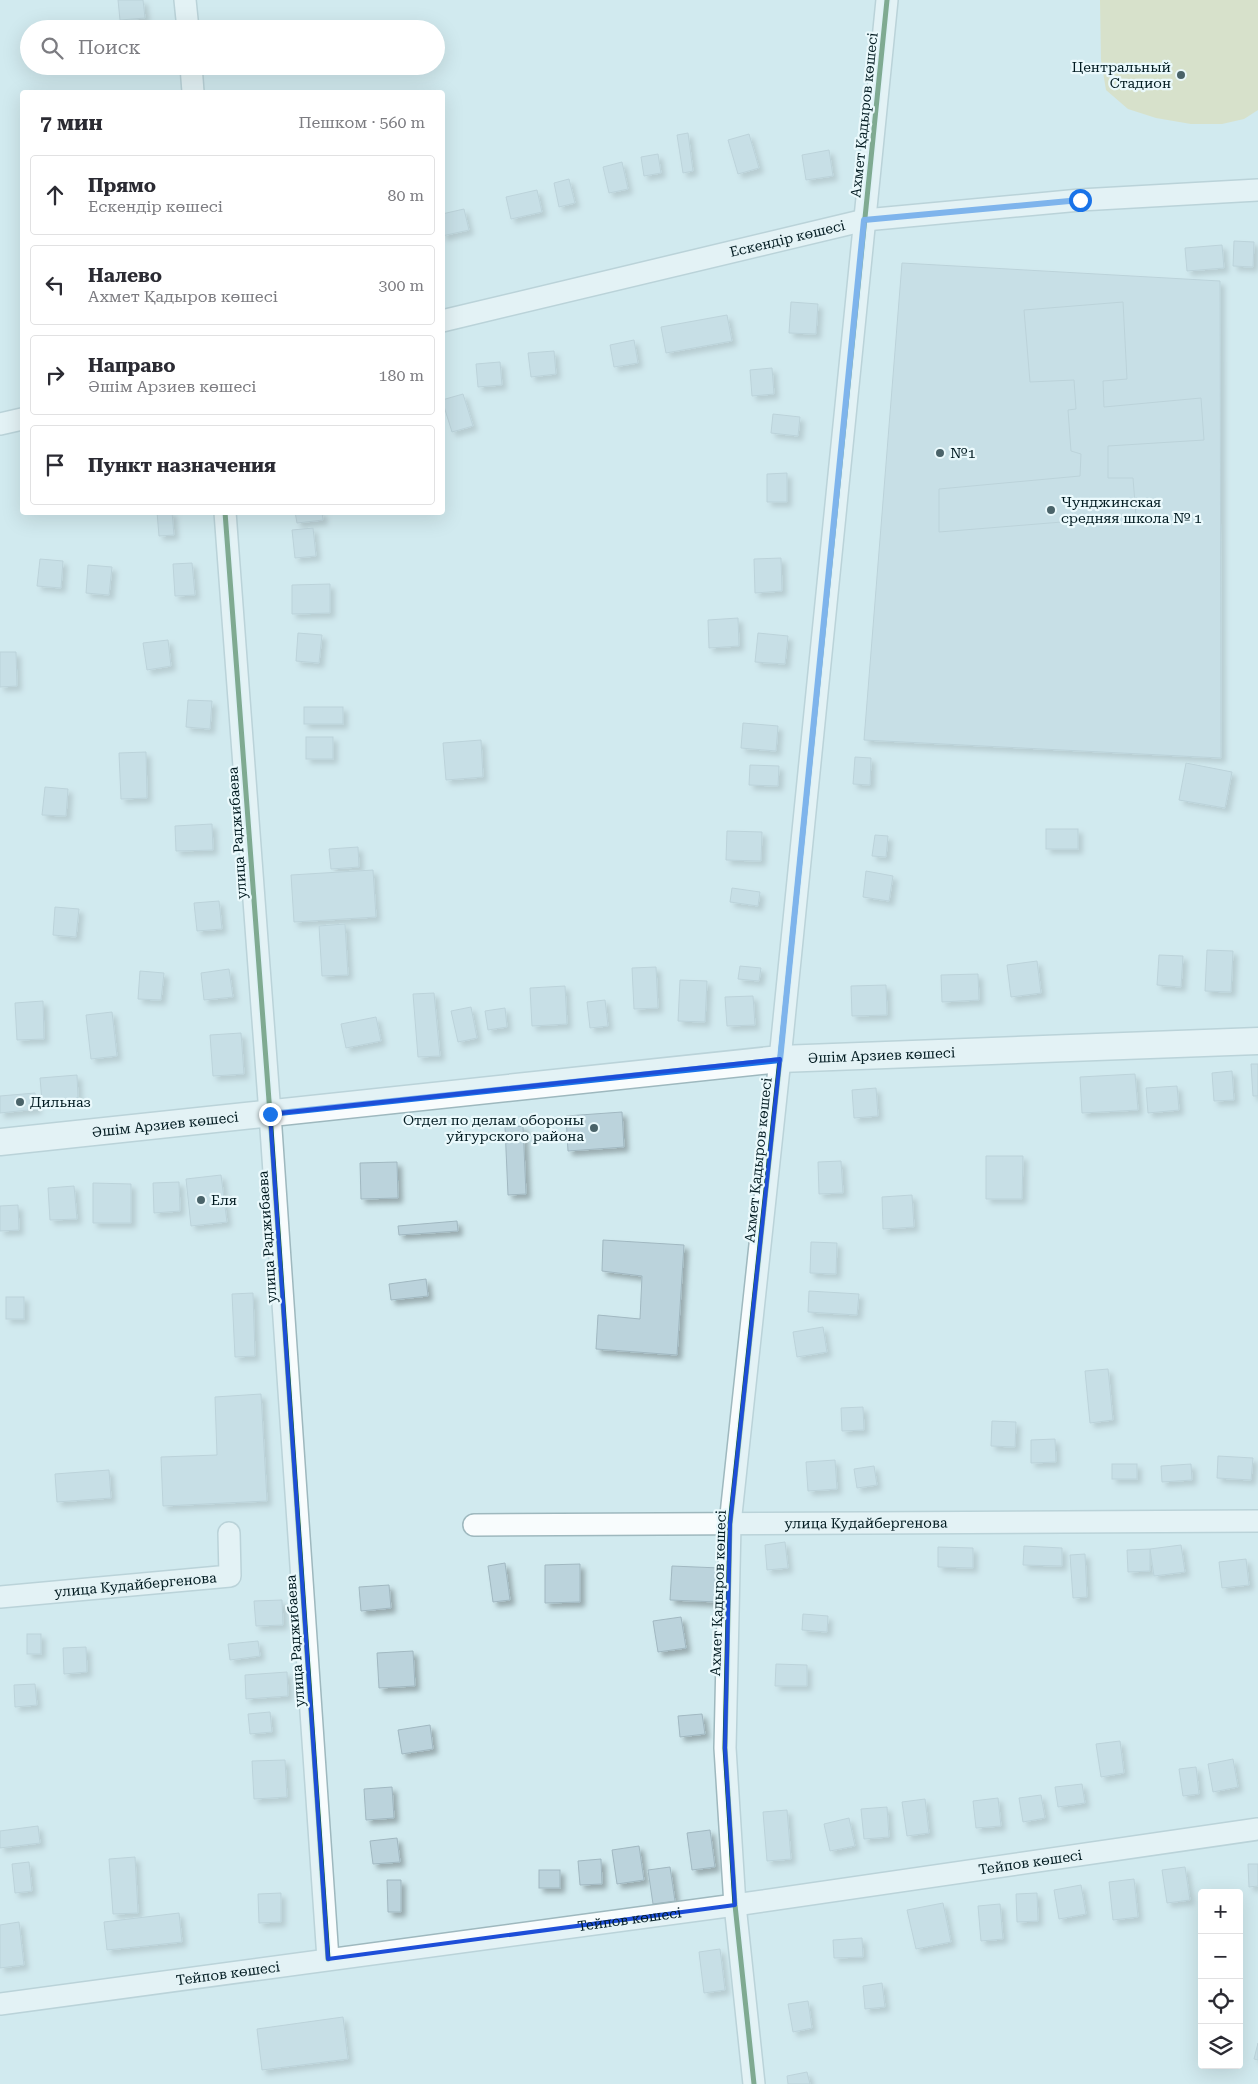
<!DOCTYPE html>
<html lang="ru">
<meta charset="utf-8">
<style>
:root{--surface:#fff;--page:#f7f7f7;--text:#2b2b33;--muted:#7c7c81;--line:#e1e1e2}
body{margin:0;font-family:"Roboto Serif",serif;background:var(--page);color:var(--text)}
.controls{position:absolute;right:15px;bottom:15px;display:grid;overflow:hidden;border-radius:5px;box-shadow:0 5px 20px #0002}
.controls button{width:45px;height:45px;display:grid;place-items:center;padding:0;border:0;border-bottom:1px solid var(--line);background:var(--surface);color:var(--text);font:25px sans-serif}
.stop{position:absolute;width:15px;height:15px;margin:-11px;border:4px solid #1a73e8;border-radius:50%;background:#fff}
.stop.end{background:#1a73e8;border-color:#fff;box-shadow:0 1px 5px #0008}
.list{margin:0;padding:0;list-style:none}
h2{display:flex;justify-content:space-between;align-items:center;height:65px;margin:0;padding:0 20px;font-size:21px}
h2 small{font-size:16px;font-weight:400;color:var(--muted)}
.list li{display:grid;grid-template-columns:32px 1fr auto;gap:15px;align-items:center;box-sizing:border-box;height:80px;margin:0 10px 10px;padding:0 10px;border:1px solid var(--line);border-radius:5px}
.list b{display:block;font-size:19px;white-space:nowrap}
.list p{margin:0;font-size:16px;white-space:nowrap;color:var(--muted)}
.list em{font-size:16px;font-style:normal;color:var(--muted)}
.icon{flex:none;width:28px;height:28px;fill:none;stroke:currentColor;stroke-width:2;stroke-linecap:round;stroke-linejoin:round}
.map{position:relative;flex:none;width:1258px;height:2084px;overflow:hidden}
.search{position:absolute;background:var(--surface);box-shadow:0 5px 20px #0002;left:20px;top:20px;width:425px;height:55px;display:flex;align-items:center;gap:12px;box-sizing:border-box;padding:0 18px;border-radius:28px;color:var(--muted);font-size:19px}
.panel{position:absolute;background:var(--surface);box-shadow:0 5px 20px #0002;left:20px;top:90px;width:425px;height:425px;border-radius:5px}
.map>svg:first-child{display:block}
.green{fill:#ded89f}
.building{fill:#bbd3dc;stroke:#a1b8c1;filter:url(#shadow)}
.lines{fill:none;stroke-linecap:round;stroke-linejoin:round}
.minor-casing{stroke:#9eb8be;stroke-width:24}
.tertiary-casing{stroke:#9eb8be;stroke-width:29}
.minor{stroke:#f8fcfd;stroke-width:21}
.tertiary{stroke:#f8fcfd;stroke-width:26}
.cycleway-casing{stroke:#eaf9fc;stroke-width:8}
.cycleway{stroke:#1b5e20;stroke-width:5}
.route{stroke:#1a73e8;stroke-width:6}
.marked{fill:none;stroke:#1d4ed8;stroke-width:4;stroke-linejoin:round}
.poi-dot{fill:#4a6369;stroke:#eaf9fc;stroke-width:2}
.labels{text-anchor:middle;stroke-width:4.5;stroke-linejoin:round;paint-order:stroke}
.poi-label{font-size:14px;fill:#021b21;stroke:#eaf9fc;text-anchor:start}
.street-label{font-size:14px;fill:#021b21;stroke:#eaf9fc}
</style>
<div class="map">
<svg width="1258" height="2084" viewBox="0 0 1258 2084">
<defs>
<filter id="shadow"><feDropShadow dx="4.5" dy="4.5" stdDeviation="2.5" flood-color="#0004"/></filter>
</defs>
<rect width="100%" height="100%" fill="#d1eaef"/>
<polygon class="green" points="1100,0 1258,0 1258,110 1244,119 1222,124 1191,124 1156,118 1128,109 1106,90 1101,60"/>
<g class="building">
<polygon points="118,0 143,0 145,18 120,20"/>
<polygon points="688,133 693,171 683,173 677,135"/>
<polygon points="749,134 759,168 738,174 728,140"/>
<polygon points="829,150 833,176 806,180 802,155"/>
<polygon points="658,154 661,173 644,176 641,157"/>
<polygon points="622,162 628,189 609,193 603,167"/>
<polygon points="569,179 575,203 559,207 554,183"/>
<polygon points="537,190 542,212 511,219 506,197"/>
<polygon points="464,209 469,230 442,236 442,214"/>
<polygon points="1234,241 1254,242 1253,267 1233,266"/>
<polygon points="1222,245 1224,268 1187,271 1185,248"/>
<polygon points="902,263 1220,281 1221,758 864,740"/>
<polygon points="791,302 818,304 816,334 789,333"/>
<polygon points="1123,302 1127,379 1103,381 1104,407 1201,398 1204,440 1108,446 1108,478 1133,478 1136,516 939,532 939,489 1080,476 1081,454 1071,451 1068,410 1076,409 1074,380 1030,382 1024,310"/>
<polygon points="727,315 732,341 666,353 661,327"/>
<polygon points="634,340 638,363 614,367 610,345"/>
<polygon points="554,351 556,374 531,377 528,353"/>
<polygon points="500,362 502,385 478,387 476,364"/>
<polygon points="772,368 774,394 752,396 750,370"/>
<polygon points="463,394 473,426 452,432 442,400"/>
<polygon points="773,414 800,417 798,436 771,433"/>
<polygon points="787,473 787,502 767,502 767,474"/>
<polygon points="157,512 172,512 174,535 159,536"/>
<polygon points="295,512 322,512 323,520 297,523"/>
<polygon points="313,528 316,556 295,558 292,530"/>
<polygon points="781,558 782,591 755,593 754,559"/>
<polygon points="40,559 63,561 61,588 37,586"/>
<polygon points="192,563 195,595 175,596 173,564"/>
<polygon points="88,565 112,567 109,595 86,593"/>
<polygon points="330,584 330,613 292,614 292,585"/>
<polygon points="738,618 739,646 709,648 708,620"/>
<polygon points="298,633 322,635 319,663 296,661"/>
<polygon points="758,633 788,636 785,664 755,662"/>
<polygon points="168,640 171,666 147,670 143,643"/>
<polygon points="0,652 16,652 17,686 0,687"/>
<polygon points="188,700 212,701 210,729 186,727"/>
<rect x="304" y="707" width="39" height="17"/>
<polygon points="743,723 778,726 776,751 741,748"/>
<rect x="306" y="737" width="27" height="22"/>
<polygon points="481,740 483,777 446,780 443,743"/>
<polygon points="146,752 147,798 121,799 119,753"/>
<polygon points="855,757 871,758 870,785 853,784"/>
<polygon points="1186,763 1232,772 1225,808 1179,800"/>
<polygon points="750,765 779,766 778,786 749,785"/>
<polygon points="45,787 68,789 66,816 42,815"/>
<polygon points="212,824 213,850 176,851 175,826"/>
<rect x="1046" y="829" width="32" height="20"/>
<polygon points="727,831 762,832 761,861 726,860"/>
<polygon points="875,835 888,836 886,857 872,856"/>
<polygon points="358,847 359,867 331,869 329,849"/>
<polygon points="373,870 376,917 294,922 291,875"/>
<polygon points="866,871 893,876 889,901 863,897"/>
<polygon points="732,888 760,892 758,906 730,902"/>
<polygon points="219,901 222,929 197,931 194,903"/>
<polygon points="55,907 79,909 76,937 53,935"/>
<polygon points="345,924 348,975 322,976 319,926"/>
<polygon points="1207,950 1233,951 1231,992 1205,991"/>
<polygon points="1159,955 1183,956 1181,987 1157,985"/>
<polygon points="1037,961 1041,993 1011,997 1007,965"/>
<polygon points="740,966 761,968 759,981 738,979"/>
<polygon points="656,967 658,1008 634,1009 632,968"/>
<polygon points="229,969 233,997 204,1000 201,973"/>
<polygon points="140,971 164,973 161,1000 138,999"/>
<polygon points="978,974 979,1000 942,1002 941,975"/>
<polygon points="680,980 707,981 705,1022 678,1021"/>
<polygon points="886,985 887,1015 852,1016 851,986"/>
<polygon points="565,986 567,1024 532,1026 530,988"/>
<polygon points="434,993 440,1056 418,1057 413,994"/>
<polygon points="753,996 755,1025 727,1026 725,997"/>
<polygon points="605,1000 608,1026 590,1028 587,1002"/>
<polygon points="43,1001 44,1039 17,1040 15,1003"/>
<polygon points="471,1007 477,1038 458,1042 451,1011"/>
<polygon points="505,1008 507,1027 488,1030 485,1011"/>
<polygon points="112,1012 117,1056 91,1059 86,1015"/>
<polygon points="376,1017 381,1041 346,1048 341,1024"/>
<polygon points="241,1033 244,1074 213,1076 210,1035"/>
<polygon points="1251,1064 1258,1064 1258,1096 1253,1096"/>
<polygon points="1232,1071 1234,1100 1214,1101 1212,1073"/>
<polygon points="1135,1074 1138,1110 1082,1113 1080,1077"/>
<polygon points="77,1075 78,1098 42,1101 40,1078"/>
<polygon points="1177,1086 1179,1110 1148,1113 1146,1088"/>
<polygon points="876,1088 878,1116 854,1118 852,1090"/>
<polygon points="35,1093 37,1109 0,1113 0,1096"/>
<polygon points="622,1112 624,1147 568,1151 566,1116"/>
<polygon points="523,1126 526,1194 508,1195 505,1127"/>
<polygon points="986,1156 1023,1156 1022,1199 986,1199"/>
<polygon points="841,1161 843,1193 819,1194 818,1162"/>
<polygon points="397,1162 398,1198 361,1199 360,1163"/>
<polygon points="221,1175 227,1222 191,1226 186,1179"/>
<polygon points="179,1182 180,1211 154,1213 153,1183"/>
<polygon points="93,1183 131,1184 131,1223 93,1223"/>
<polygon points="74,1186 77,1219 50,1220 48,1188"/>
<polygon points="912,1195 914,1227 883,1229 882,1197"/>
<polygon points="18,1205 19,1230 0,1231 0,1206"/>
<polygon points="457,1221 458,1231 399,1235 398,1226"/>
<polygon points="603,1240 684,1245 677,1355 596,1349 598,1315 640,1319 642,1276 602,1271"/>
<polygon points="811,1242 837,1243 836,1274 810,1273"/>
<polygon points="426,1279 428,1296 391,1300 389,1284"/>
<polygon points="809,1291 859,1294 857,1315 808,1312"/>
<polygon points="253,1293 255,1356 235,1357 232,1294"/>
<rect x="6" y="1297" width="18" height="22"/>
<polygon points="823,1327 827,1352 797,1357 793,1332"/>
<polygon points="1108,1369 1113,1420 1090,1423 1085,1371"/>
<polygon points="261,1394 267,1501 163,1506 161,1457 217,1455 215,1397"/>
<polygon points="863,1407 864,1430 842,1431 841,1408"/>
<polygon points="992,1421 1016,1422 1015,1447 991,1446"/>
<polygon points="1055,1439 1056,1462 1031,1463 1031,1440"/>
<polygon points="1218,1456 1253,1458 1251,1480 1217,1478"/>
<polygon points="835,1460 837,1489 808,1491 806,1462"/>
<rect x="1112" y="1464" width="25" height="15"/>
<polygon points="1191,1464 1192,1480 1162,1482 1161,1466"/>
<polygon points="874,1466 877,1485 857,1488 854,1469"/>
<polygon points="109,1470 111,1498 57,1502 55,1474"/>
<polygon points="785,1542 788,1568 767,1570 765,1545"/>
<polygon points="1181,1545 1185,1572 1154,1576 1150,1549"/>
<polygon points="1024,1546 1062,1548 1062,1566 1023,1565"/>
<polygon points="938,1547 973,1548 973,1568 938,1567"/>
<polygon points="1150,1549 1150,1571 1128,1572 1127,1550"/>
<polygon points="1085,1554 1087,1597 1073,1598 1070,1555"/>
<polygon points="1246,1559 1249,1585 1222,1588 1219,1562"/>
<polygon points="505,1563 510,1600 493,1602 488,1566"/>
<polygon points="580,1564 580,1602 545,1603 545,1565"/>
<polygon points="672,1566 720,1568 718,1602 670,1600"/>
<polygon points="389,1585 391,1608 361,1611 359,1587"/>
<polygon points="282,1600 283,1625 256,1626 254,1601"/>
<polygon points="803,1614 828,1616 827,1632 802,1630"/>
<polygon points="681,1617 686,1648 658,1652 653,1621"/>
<rect x="27" y="1634" width="14" height="20"/>
<polygon points="258,1641 260,1656 230,1660 228,1644"/>
<polygon points="86,1647 87,1672 64,1674 63,1648"/>
<polygon points="413,1651 415,1686 379,1688 377,1653"/>
<polygon points="776,1664 807,1665 807,1686 775,1686"/>
<polygon points="287,1672 288,1696 246,1699 245,1675"/>
<polygon points="35,1684 37,1705 15,1707 14,1685"/>
<polygon points="270,1712 272,1732 250,1734 248,1714"/>
<polygon points="702,1714 705,1734 680,1737 678,1716"/>
<polygon points="430,1725 433,1749 402,1754 398,1730"/>
<polygon points="1120,1741 1124,1773 1101,1777 1096,1744"/>
<polygon points="1233,1759 1238,1787 1213,1792 1208,1764"/>
<polygon points="285,1760 287,1797 254,1799 252,1761"/>
<polygon points="1196,1767 1199,1794 1183,1796 1179,1769"/>
<polygon points="1082,1784 1085,1803 1058,1807 1055,1787"/>
<polygon points="392,1787 394,1818 366,1820 364,1789"/>
<polygon points="1041,1795 1045,1818 1023,1822 1019,1798"/>
<polygon points="998,1798 1001,1826 976,1828 973,1801"/>
<polygon points="925,1799 929,1833 907,1836 902,1802"/>
<polygon points="887,1807 889,1837 864,1839 861,1809"/>
<polygon points="787,1810 791,1859 767,1861 763,1812"/>
<polygon points="849,1818 855,1846 830,1851 824,1824"/>
<polygon points="38,1826 40,1843 0,1848 0,1831"/>
<polygon points="710,1830 715,1867 692,1870 687,1833"/>
<polygon points="397,1838 400,1862 373,1864 370,1841"/>
<polygon points="639,1846 644,1880 617,1884 612,1850"/>
<polygon points="135,1857 138,1913 113,1914 109,1859"/>
<polygon points="601,1859 602,1884 580,1885 578,1861"/>
<polygon points="29,1862 32,1891 15,1893 12,1864"/>
<polygon points="1248,1864 1258,1864 1258,1886 1249,1887"/>
<polygon points="670,1867 675,1901 653,1904 648,1870"/>
<polygon points="1185,1867 1190,1900 1167,1903 1162,1870"/>
<rect x="539" y="1870" width="21" height="18"/>
<polygon points="1134,1879 1138,1917 1113,1920 1109,1882"/>
<polygon points="387,1880 401,1880 401,1912 388,1912"/>
<polygon points="1081,1885 1086,1914 1059,1919 1054,1890"/>
<polygon points="281,1893 281,1922 259,1923 258,1894"/>
<polygon points="1037,1893 1038,1921 1017,1922 1016,1894"/>
<polygon points="943,1903 951,1942 916,1949 907,1910"/>
<polygon points="1000,1904 1003,1939 981,1941 978,1906"/>
<polygon points="179,1913 182,1942 107,1950 104,1922"/>
<polygon points="19,1922 24,1965 0,1968 0,1925"/>
<polygon points="862,1938 863,1957 834,1958 833,1940"/>
<polygon points="720,1949 725,1990 704,1993 699,1952"/>
<polygon points="882,1983 885,2007 865,2009 863,1986"/>
<polygon points="808,2001 812,2028 793,2032 788,2004"/>
<polygon points="343,2017 348,2059 262,2070 257,2029"/>
<polygon points="1258,2043 1258,2060 1254,2059"/>
<polygon points="807,2072 810,2084 788,2084 787,2076"/>
</g>
<g class="lines">
<defs>
<g id="minor">
<polyline points="185,0 188,29"/>
<polyline points="191,66 193,92"/>
<path id="s1" d="M 442,321 L 865,220 L 1080,200 L 1258,190"/>
<polyline points="0,424 22,419"/>
<polyline points="225,512 270,1114 328,1959"/>
<path id="s2" d="M 474,1525 L 1258,1521"/>
<path id="s3" d="M 0,1597 L 230,1576 L 229,1533"/>
<path id="s4" d="M 0,2004 L 735,1905 L 1258,1829"/>
<polyline points="754,2084 735,1905 725,1748 730,1524 780,1059 887,0"/>
</g>
<g id="tertiary">
<path id="s5" d="M 0,1142 L 780,1059 L 1258,1041"/>
</g>
</defs>
<use href="#minor" class="minor-casing"/>
<use href="#tertiary" class="tertiary-casing"/>
<use href="#minor" class="minor"/>
<use href="#tertiary" class="tertiary"/>
<defs>
<g id="cycleway">
<polyline points="225,512 270,1114 328,1959"/>
<polyline points="754,2084 735,1905 725,1748 730,1524 780,1059 887,0"/>
</g>
</defs>
<use href="#cycleway" class="cycleway-casing"/>
<use href="#cycleway" class="cycleway"/>
</g>
<g class="lines">
<polyline class="route" points="270,1114 780,1060 864,220 1080,200"/>
</g>
<path d="M0 0H1258V2084H0ZM 780,1059 L 730,1524 L 725,1748 L 735,1905 L 328,1959 L 270,1114 Z" fill="#d1eaef" fill-opacity=".55" fill-rule="evenodd"/>
<path class="marked" d="M 780,1059 L 730,1524 L 725,1748 L 735,1905 L 328,1959 L 270,1114 Z"/>
<g class="poi-dot">
<circle cx="1181" cy="75" r="5"/>
<circle cx="940" cy="453" r="5"/>
<circle cx="1051" cy="510" r="5"/>
<circle cx="20" cy="1102" r="5"/>
<circle cx="594" cy="1128" r="5"/>
<circle cx="201" cy="1200" r="5"/>
</g>
<g class="labels">
<g class="poi-label">
<text x="1171" y="72" text-anchor="end">Центральный<tspan x="1171" dy="16">Стадион</tspan></text>
<text x="950" y="458">№1</text>
<text x="1061" y="507">Чунджинская<tspan x="1061" dy="16">средняя школа № 1</tspan></text>
<text x="30" y="1107">Дильназ</text>
<text x="584" y="1125" text-anchor="end">Отдел по делам обороны<tspan x="584" dy="16">уйгурского района</tspan></text>
<text x="211" y="1205">Еля</text>
</g>
<g class="street-label">
<text transform="translate(864 115) rotate(-84)" y="5">Ахмет Қадыров көшесі</text>
<text dy="5" stroke="none"><textPath href="#s1" startOffset="355">Ескендір көшесі</textPath></text>
<text transform="translate(237 833) rotate(-94)" y="5">улица Раджибаева</text>
<text dy="5" stroke="none"><textPath href="#s5" startOffset="886">Әшім Арзиев көшесі</textPath></text>
<text dy="5" stroke="none"><textPath href="#s5" startOffset="166">Әшім Арзиев көшесі</textPath></text>
<text transform="translate(758 1160) rotate(-84)" y="5">Ахмет Қадыров көшесі</text>
<text transform="translate(267 1237) rotate(-94)" y="5">улица Раджибаева</text>
<text dy="5" stroke="none"><textPath href="#s2" startOffset="392">улица Кудайбергенова</textPath></text>
<text dy="5" stroke="none"><textPath href="#s3" startOffset="136">улица Кудайбергенова</textPath></text>
<text transform="translate(718 1593) rotate(-88)" y="5">Ахмет Қадыров көшесі</text>
<text transform="translate(295 1641) rotate(-94)" y="5">улица Раджибаева</text>
<text dy="5" stroke="none"><textPath href="#s4" startOffset="1040">Тейпов көшесі</textPath></text>
<text dy="5" stroke="none"><textPath href="#s4" startOffset="635">Тейпов көшесі</textPath></text>
<text dy="5" stroke="none"><textPath href="#s4" startOffset="230">Тейпов көшесі</textPath></text>
</g>
</g>
</svg>
<div class="controls">
<button>+</button>
<button>−</button>
<button><svg class="icon" aria-label="locate" viewBox="0 0 24 24"><circle cx="12" cy="12" r="6"/><path d="M12 2v4M12 18v4M2 12h4M18 12h4"/></svg></button>
<button><svg class="icon" aria-label="layers" viewBox="0 0 24 24"><path d="M12 4l9 5-9 5-9-5zM3 14l9 5 9-5"/></svg></button>
</div>
<div class="stop" style="left:1080px;top:200px"></div>
<div class="stop end" style="left:270px;top:1114px"></div>
<div class="search"><svg class="icon" aria-label="search" viewBox="0 0 24 24"><circle cx="10" cy="10" r="6"/><path d="M15 15l6 6"/></svg>Поиск</div>
<section class="panel">
<h2>7 мин<small>Пешком · 560 m</small></h2>
<ul class="list">
<li><svg class="icon" aria-label="ahead" viewBox="0 0 24 24"><path d="M12 20V5M6 11l6-6 6 6"/></svg><div><b>Прямо</b><p>Ескендір көшесі</p></div><em>80 m</em></li>
<li><svg class="icon" aria-label="left" viewBox="0 0 24 24"><path d="M17 20v-9H6M10 6l-5 5 5 5"/></svg><div><b>Налево</b><p>Ахмет Қадыров көшесі</p></div><em>300 m</em></li>
<li><svg class="icon" aria-label="right" viewBox="0 0 24 24"><path d="M7 20v-9h11M14 6l5 5-5 5"/></svg><div><b>Направо</b><p>Әшім Арзиев көшесі</p></div><em>180 m</em></li>
<li><svg class="icon" aria-label="arrive" viewBox="0 0 24 24"><path d="M6 21V4h12l-3 4 3 4H6"/></svg><div><b>Пункт назначения</b></div></li>
</ul>
</section>
</div>
